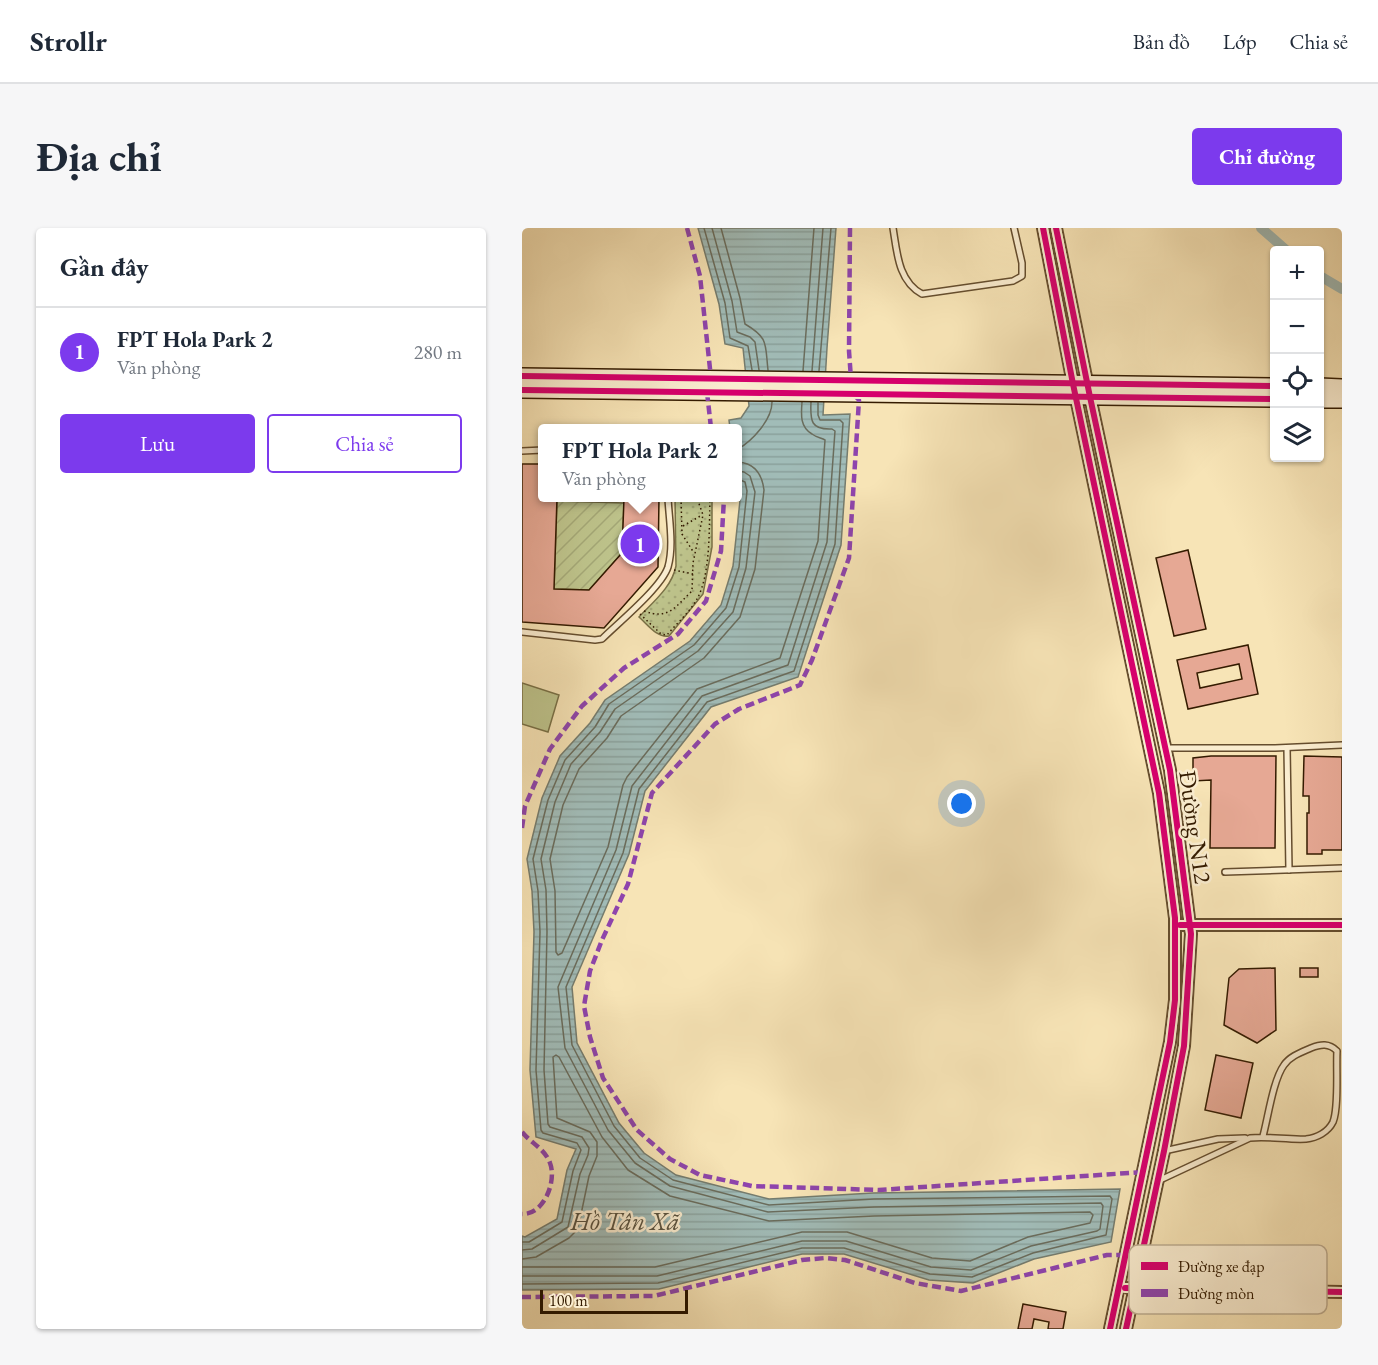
<!DOCTYPE html>
<html lang="vi">
<meta charset="utf-8">
<style>
:root{--surface:#fff;--page:#f6f6f7;--text:#1f2937;--muted:#747a83;--line:#e0e1e3;--accent:#7c3aed}
body{margin:0;font-family:"EB Garamond",serif;background:var(--page);color:var(--text)}
.controls{position:absolute;right:18px;top:18px;display:grid;overflow:hidden;border-radius:6px;box-shadow:0 2px 4px #0004}
.controls button{width:54px;height:54px;display:grid;place-items:center;padding:0;border:0;border-bottom:2px solid var(--line);background:var(--surface);color:var(--text);font:30px sans-serif}
.scale{position:absolute;left:18px;bottom:15px;width:148px;box-sizing:border-box;padding-left:6px;border:3px solid #341b00;border-top:0;font-size:16px;line-height:21px;white-space:nowrap;color:#341b00;-webkit-text-stroke:4px #faedd0;paint-order:stroke}
.you{position:absolute;left:440px;top:576px;width:21px;height:21px;margin:-15px;border:4px solid #fff;border-radius:50%;background:#1a73e8;box-shadow:0 0 0 9px #1a73e833}
.badge{display:grid;place-items:center;width:39px;height:39px;border-radius:50%;background:var(--accent);color:#fff;font-size:20px;font-weight:700}
.pin{position:absolute;translate:-50% -50%;border:3px solid #fff;box-shadow:0 2px 6px #0006}
.popup{position:absolute;left:16px;top:196px;width:204px;height:78px;box-sizing:border-box;display:grid;place-content:center;border-radius:6px;background:var(--surface);filter:drop-shadow(0 2px 4px #0005);font-size:20px;white-space:nowrap;color:var(--muted)}
.popup b{font-size:22px;color:var(--text)}
.popup::after{content:'';position:absolute;left:50%;top:100%;margin-left:-12px;border:12px solid transparent;border-top-color:var(--surface)}
.list{margin:0;padding:0;list-style:none}
h2{display:flex;justify-content:space-between;align-items:center;height:78px;margin:0;padding:0 24px;font-size:26px}
h2 small{font-size:20px;font-weight:400;color:var(--muted)}
.list li{display:grid;grid-template-columns:39px 1fr auto;gap:18px;align-items:center;box-sizing:border-box;height:90px;padding:0 24px;border-top:2px solid var(--line)}
.list b{display:block;font-size:22px;white-space:nowrap}
.list p{margin:0;font-size:20px;white-space:nowrap;color:var(--muted)}
.list em{font-size:20px;font-style:normal;color:var(--muted)}
.actions{display:flex;gap:12px;padding:18px 24px}
.actions a{flex:1;padding:14px 0;border:2px solid var(--accent);border-radius:6px;text-align:center;font-size:21px;color:var(--accent)}
.actions .main{background:var(--accent);color:#fff}
.icon{flex:none;width:33px;height:33px;fill:none;stroke:currentColor;stroke-width:2;stroke-linecap:round;stroke-linejoin:round}
.map{position:relative;flex:none;width:820px;height:1101px;overflow:hidden;border-radius:6px}
header{display:flex;align-items:center;gap:36px;box-sizing:border-box;height:84px;padding:0 30px;background:var(--surface);border-bottom:2px solid var(--line)}
header strong{font-size:28px}
nav{display:flex;gap:33px;margin-inline-start:auto;font-size:21px}
.intro{display:flex;align-items:center;justify-content:space-between;box-sizing:border-box;height:144px;padding:0 36px}
h1{margin:0;font-size:42px}
.button{padding:15px 27px;border-radius:6px;background:var(--accent);color:#fff;font-size:21px;font-weight:700}
main{display:flex;gap:36px;padding:0 36px}
aside{flex:1;background:var(--surface);border-radius:6px;box-shadow:0 2px 4px #0004}
.map>svg:first-child{display:block}
.grass{fill:url(#grass-dots);stroke:#797046;stroke-width:1.5}
.garden{fill:url(#garden-furrows);stroke:#797046;stroke-width:1.5}
.pitch{fill:#bec48c;stroke:#797046;stroke-width:1.5}
.water{fill:url(#water-rules);stroke:#757c6e;stroke-width:1.5}
.lines{fill:none;stroke-linecap:round;stroke-linejoin:round}
.shore{stroke:#6a6c5c;stroke-width:1.5}
.canal{stroke:#a1bcb8;stroke-width:10}
.building{fill:#e6a894;stroke:#341b00;stroke-width:1.5;fill-rule:evenodd}
.lane-casing{stroke:#654d2e;stroke-width:8}
.street-casing{stroke:#654d2e;stroke-width:14}
.secondary-casing{stroke:#341b00;stroke-width:18}
.path{stroke:#341b00;stroke-width:1.5;stroke-dasharray:1.5 3;stroke-linecap:butt}
.lane{stroke:#faedd0;stroke-width:5}
.street{stroke:#faedd0;stroke-width:10}
.secondary{stroke:#faedd0;stroke-width:15}
.quiet{stroke:#8e44ad;stroke-width:4.5;stroke-dasharray:9 4.5;stroke-linecap:butt}
.cycleway-casing{stroke:#faedd0;stroke-width:10}
.cycleway{stroke:#d6006c;stroke-width:6}
.labels{text-anchor:middle;stroke-width:5;stroke-linejoin:round;paint-order:stroke}
.street-label{font-size:24px;fill:#341b00;stroke:#faedd0}
.water-label{font-size:26px;font-style:italic;fill:#5a5340;stroke:#faedd0}
.key{fill:#faedd0;stroke:#bfae92;stroke-width:1.5}
.key-label{font-size:16px;fill:#341b00}
</style>
<header>
<strong>Strollr</strong>
<nav><a>Bản đồ</a><a>Lớp</a><a>Chia sẻ</a></nav>
</header>
<div class="intro"><h1>Địa chỉ</h1><a class="button">Chỉ đường</a></div>
<main>
<aside>
<h2>Gần đây<small></small></h2>
<ul class="list">
<li><span class="badge">1</span><div><b>FPT Hola Park 2</b><p>Văn phòng</p></div><em>280 m</em></li>
</ul>
<div class="actions"><a class="main">Lưu</a><a>Chia sẻ</a></div>
</aside>
<div class="map">
<svg width="820" height="1101" viewBox="0 0 820 1101">
<defs>
<pattern id="grass-dots" width="8" height="8" patternUnits="userSpaceOnUse" patternTransform="scale(1.5)"><rect width="8" height="8" fill="#bec48c"/><path d="M2 2h.1M6 6h.1" fill="none" stroke="#a4a877" stroke-width="1.8" stroke-linecap="round"/></pattern>
<pattern id="garden-furrows" width="10" height="10" patternUnits="userSpaceOnUse" patternTransform="scale(1.5)"><rect width="10" height="10" fill="#bec48c"/><path d="M-1 1l2-2M0 10L10 0M9 11l2-2" fill="none" stroke="#a4a877"/></pattern>
<pattern id="water-rules" width="6" height="5" patternUnits="userSpaceOnUse" patternTransform="scale(1.5)"><rect width="6" height="5" fill="#a1bcb8"/><path d="M0 2.5h6" fill="none" stroke="#8ba19c"/></pattern>
</defs>
<rect width="100%" height="100%" fill="#f7e4b6"/>
<filter id="stains"><feTurbulence type="fractalNoise" baseFrequency=".00333" numOctaves="4"/><feColorMatrix values="0 0 0 0 .2 0 0 0 0 .09 0 0 0 0 .02 0 0 0 .5 -.17"/></filter>
<radialGradient id="worn" r=".72"><stop offset=".6" stop-color="#630" stop-opacity="0"/><stop offset="1" stop-color="#630" stop-opacity=".3"/></radialGradient>
<path class="grass" d="M 153,270 L 190,270 L 190,319 L 181,366 L 147,408 C 135,410 126,397 117,389 C 131,374 150,359 154,338 Z"/>
<polygon class="garden" points="35,273 102,275 100,325 67,362 32,361"/>
<polygon class="pitch" points="0,455 37,467 26,504 0,496"/>
<polygon class="water" points="176,0 314,0 305,120 301,187 328,186 319,317 276,449 189,479 123,563 107,626 50,759 55,815 97,895 122,925 154,947 247,971 351,965 598,961 589,1014 512,1031 451,1055 407,1052 322,1026 280,1026 137,1061 0,1062 0,1008 3,1009 35,991 45,942 54,921 14,909 8,842 12,704 10,663 5,631 20,570 38,528 68,495 83,472 168,413 199,377 211,338 219,263 216,241 216,200 208,200 207,192 219,190 227,178 221,120 203,116 197,76"/>
<g class="lines">
<g class="shore">
<polyline points="182,0 203,75 208,110 226,118 230,142"/>
<polyline points="190,0 210,73 215,104 228,109 233,114 237,142"/>
<path d="M 199,0 L 218,70 L 223,96 C 247,110 243,116 246,142"/>
<polyline points="281,143 292,0"/>
<polyline points="290,143 301,0"/>
<polyline points="297,143 309,0"/>
<path d="M 216,221 C 230,213 250,192 250,174"/>
<path d="M 216,234 C 233,235 240,246 242,262 L 233,341 L 218,389 L 182,430 L 99,488 L 85,510 L 57,541 L 41,577 L 28,631 L 33,663 L 34,724 L 36,727 L 40,725 L 86,619 L 101,557 L 105,549 L 175,461 L 258,430 L 296,313 L 303,212 C 299,210 294,209 290,206 C 278,199 279,187 280,174"/>
<polyline points="0,1014 7,1014 40,994 51,943 59,922 55,915 21,905 19,902 14,842 18,704 16,663 11,631 26,572 43,532 73,499 87,476 172,417 204,380 217,339 225,263 223,254 216,251"/>
<polyline points="0,1022 10,1021 46,999 58,946 66,927 67,920 60,909 28,899 26,896 22,842 25,704 24,662 19,631 33,574 49,536 78,504 93,481 176,423 211,384 224,340 233,264 228,248 222,244 216,243"/>
<polyline points="0,1031 14,1029 47,1010 53,1004 57,996 67,948 75,928 75,914 68,904 35,890 31,829 34,827 37,829 80,909 106,942 148,968 247,993 352,988 568,984 571,987 568,995 506,1009 448,1033 410,1030 325,1004 280,1004 133,1039 0,1039"/>
<path d="M 0,1048 L 135,1048 L 280,1013 L 324,1013 L 409,1039 L 449,1042 L 509,1018 L 575,1003 L 578,1001 L 581,978 L 579,975 L 352,979 L 246,984 L 148,958 L 113,935 L 86,902 L 43,820 L 36,759 L 94,622 L 110,558 L 180,468 L 266,437 L 305,314 L 313,203 L 310,201 C 289,202 288,193 289,174"/>
<polyline points="0,1056 136,1055 280,1020 322,1020 408,1046 450,1049 511,1025 584,1007 590,971 588,968 352,971 247,977 151,952 118,930 92,898 50,817 44,759 101,625 117,561 185,474 272,443 313,316 321,195 318,192 298,192 296,187 296,175"/>
</g>
<g class="canal">
<polyline points="739,0 764,22"/>
<polyline points="798,48 820,61"/>
</g>
</g>
<g class="building">
<polygon points="0,236 21,236 21,270 35,270 32,361 67,362 100,325 102,270 137,270 136,339 82,400 0,394"/>
<polygon points="666,322 684,401 652,408 634,330"/>
<path d="M 726,417 L 736,466 L 666,481 L 655,432 ZM 717,436 L 720,451 L 678,460 L 675,445 Z"/>
<polygon points="689,528 754,528 753,620 688,620 689,552 671,553 671,530"/>
<polygon points="782,528 820,529 820,622 800,622 800,626 785,626 785,585 787,585 787,568 781,568"/>
<polygon points="753,740 754,802 735,815 702,797 707,750 717,741"/>
<rect x="778" y="740" width="18" height="9"/>
<polygon points="694,827 731,835 719,890 683,882"/>
<polygon points="501,1076 544,1084 541,1101 526,1101 527,1094 512,1091 510,1101 496,1101"/>
</g>
<g class="lines">
<defs>
<g id="lane">
<path d="M 371,0 C 375,24 376,53 400,66 L 491,53 L 500,48 L 500,35 L 492,0"/>
<polyline points="0,223 21,222"/>
<path d="M 0,404 L 73,412 L 80,411 C 96,395 139,360 146,339 C 152,318 147,291 146,270"/>
<polyline points="643,520 753,520 820,517"/>
<polyline points="765,520 767,642"/>
<polyline points="703,644 820,640"/>
<polyline points="642,923 696,911 723,910"/>
<path d="M 636,953 L 728,910 C 747,908 765,912 784,911 C 795,910 806,904 811,894 C 817,879 814,841 815,823 C 807,815 799,816 789,820 C 780,824 768,828 762,837 C 751,852 746,890 741,908"/>
</g>
<g id="street">
<polyline points="521,0 551,156 637,565 653,690 653,772 648,814 588,1101"/>
<polyline points="534,0 568,169 648,542 669,706 662,818 642,923 604,1101"/>
<polyline points="653,697 820,697"/>
<polyline points="606,1060 820,1064"/>
</g>
<g id="secondary">
<polyline points="0,148 752,158"/>
<polyline points="798,158 820,159"/>
<polyline points="0,162 752,171"/>
<polyline points="798,172 820,172"/>
</g>
</defs>
<use href="#lane" class="lane-casing"/>
<use href="#street" class="street-casing"/>
<use href="#secondary" class="secondary-casing"/>
<g class="path">
<polyline points="159,270 160,306 172,325"/>
<polyline points="161,298 180,287"/>
<polyline points="152,342 171,346"/>
<path d="M 122,383 C 147,392 153,379 170,363 L 171,335 L 181,287 L 175,270"/>
<path d="M 118,386 L 139,406 L 145,407 C 155,395 168,384 175,371 C 189,346 187,298 188,270"/>
</g>
<use href="#lane" class="lane"/>
<use href="#street" class="street"/>
<use href="#secondary" class="secondary"/>
<g class="quiet">
<polyline points="165,0 178,48 189,150"/>
<polyline points="328,0 327,123 329,151"/>
<polyline points="185,164 189,200"/>
<polyline points="332,167 337,172 327,330 290,432 278,457 217,481 193,496 130,565 106,656 80,712 68,743 62,778 68,809 81,850 115,902 148,931 178,947 230,958 357,962 621,944"/>
<polyline points="0,600 3,578 28,521 60,478 102,440 156,406 184,373 199,323 202,270"/>
<path d="M 0,904 C 9,915 23,921 28,935 C 35,953 22,987 0,986"/>
<polyline points="0,1069 132,1068 280,1032 303,1030 323,1032 393,1055 439,1063 585,1027 604,1027"/>
</g>
<defs>
<g id="cycleway">
<polyline points="521,0 551,156 637,565 653,690 653,772 648,814 588,1101"/>
<polyline points="534,0 568,169 648,542 669,706 662,818 642,923 604,1101"/>
<polyline points="0,148 752,158"/>
<polyline points="0,162 752,171"/>
<polyline points="658,697 820,697"/>
<polyline points="603,1060 820,1064"/>
</g>
</defs>
<use href="#cycleway" class="cycleway-casing"/>
<use href="#cycleway" class="cycleway"/>
</g>
<g class="labels">
<g class="street-label">
<text transform="translate(673 599) rotate(82)" y="8">Đường N12</text>
</g>
<g class="water-label">
<text x="103" y="1002">Hồ Tân Xã</text>
</g>
</g>
<rect x="607" y="1017" width="198" height="69" rx="9" class="key"/>
<rect x="619" y="1034" width="27" height="8" fill="#d6006c"/>
<rect x="619" y="1061" width="27" height="8" fill="#8e44ad"/>
<g class="key-label">
<text x="656" y="1044">Đường xe đạp</text>
<text x="656" y="1071">Đường mòn</text>
</g>
<rect width="100%" height="100%" filter="url(#stains)"/>
<rect width="100%" height="100%" fill="url(#worn)"/>
</svg>
<div class="controls">
<button>+</button>
<button>−</button>
<button><svg class="icon" aria-label="locate" viewBox="0 0 24 24"><circle cx="12" cy="12" r="6"/><path d="M12 2v4M12 18v4M2 12h4M18 12h4"/></svg></button>
<button><svg class="icon" aria-label="layers" viewBox="0 0 24 24"><path d="M12 4l9 5-9 5-9-5zM3 14l9 5 9-5"/></svg></button>
</div>
<div class="scale">100 m</div>
<div class="you"></div>
<div class="pin badge" style="left:118px;top:316px">1</div>
<div class="popup"><b>FPT Hola Park 2</b>Văn phòng</div>
</div>
</main>
